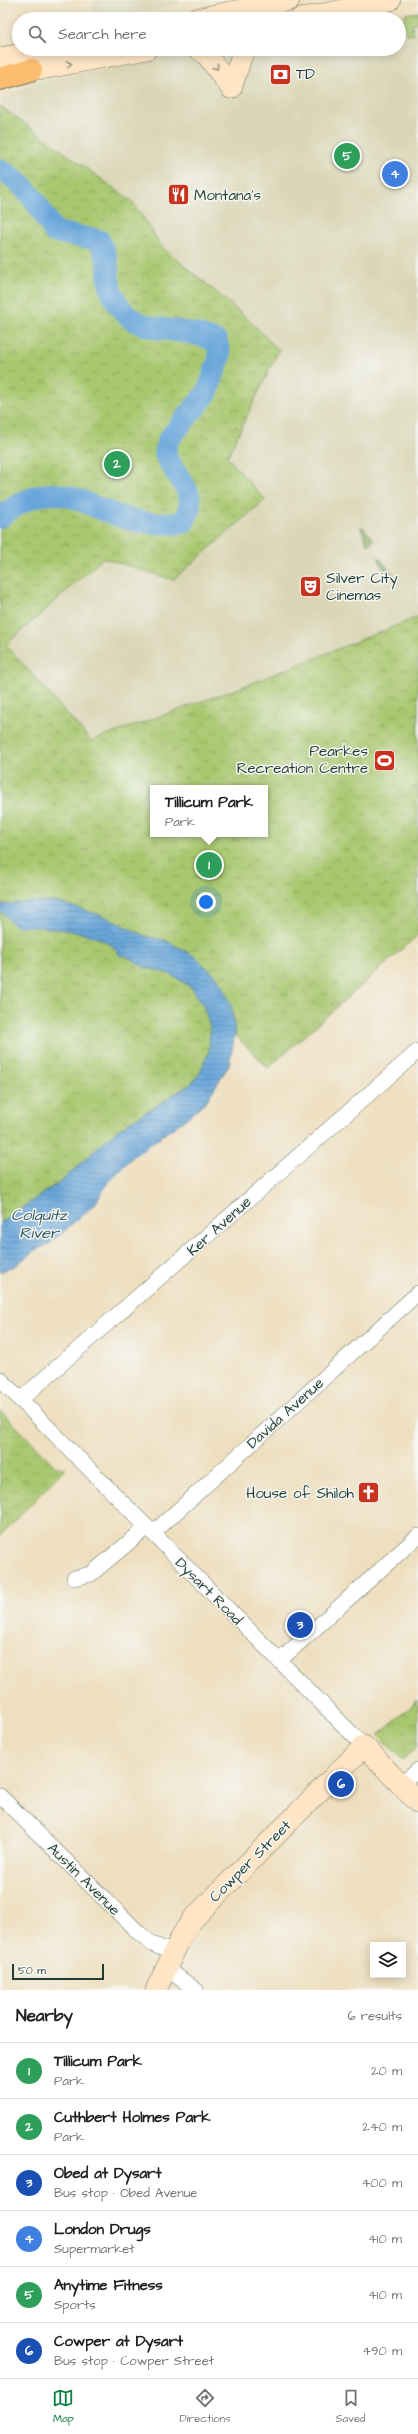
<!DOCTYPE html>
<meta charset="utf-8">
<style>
:root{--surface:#fff;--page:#f2f2f2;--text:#202124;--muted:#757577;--line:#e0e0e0;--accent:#0b8043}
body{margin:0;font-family:"Architects Daughter",sans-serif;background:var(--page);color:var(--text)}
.controls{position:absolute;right:12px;bottom:12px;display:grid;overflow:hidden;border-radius:0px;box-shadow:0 2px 10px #0003}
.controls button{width:36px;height:36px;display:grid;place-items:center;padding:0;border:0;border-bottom:1px solid var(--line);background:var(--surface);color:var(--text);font:20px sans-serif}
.scale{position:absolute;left:12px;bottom:10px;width:92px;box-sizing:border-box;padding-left:4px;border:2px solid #1f3d34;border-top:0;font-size:11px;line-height:14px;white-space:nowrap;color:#1f3d34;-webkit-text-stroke:3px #f6f6f2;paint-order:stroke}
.you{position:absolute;left:206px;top:902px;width:14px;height:14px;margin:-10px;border:3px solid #fff;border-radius:50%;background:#1a73e8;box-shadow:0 0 0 6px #1a73e833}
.badge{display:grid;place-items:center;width:26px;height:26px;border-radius:50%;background:var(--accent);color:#fff;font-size:13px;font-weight:700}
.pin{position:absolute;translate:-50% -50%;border:2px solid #fff;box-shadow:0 1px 4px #0006}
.popup{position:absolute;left:150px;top:785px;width:118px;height:52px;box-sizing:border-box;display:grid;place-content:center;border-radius:0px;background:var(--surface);filter:drop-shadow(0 1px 3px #0005);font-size:13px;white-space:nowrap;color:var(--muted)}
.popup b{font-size:15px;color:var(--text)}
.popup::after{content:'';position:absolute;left:50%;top:100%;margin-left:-8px;border:8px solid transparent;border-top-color:var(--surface)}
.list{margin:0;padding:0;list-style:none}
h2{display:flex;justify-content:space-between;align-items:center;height:52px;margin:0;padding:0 16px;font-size:17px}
h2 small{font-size:13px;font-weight:400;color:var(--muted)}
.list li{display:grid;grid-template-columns:26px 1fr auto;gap:12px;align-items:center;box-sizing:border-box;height:56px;padding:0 16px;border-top:1px solid var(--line)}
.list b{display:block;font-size:15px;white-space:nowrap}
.list p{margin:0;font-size:13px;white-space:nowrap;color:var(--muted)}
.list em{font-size:13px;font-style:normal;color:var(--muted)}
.icon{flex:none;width:22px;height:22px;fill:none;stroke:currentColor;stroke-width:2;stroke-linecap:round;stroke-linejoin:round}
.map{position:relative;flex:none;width:418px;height:1990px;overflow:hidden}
.search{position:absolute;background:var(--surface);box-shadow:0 2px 10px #0003;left:12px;right:12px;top:12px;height:44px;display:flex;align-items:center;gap:10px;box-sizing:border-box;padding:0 14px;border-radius:22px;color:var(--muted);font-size:15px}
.sheet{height:388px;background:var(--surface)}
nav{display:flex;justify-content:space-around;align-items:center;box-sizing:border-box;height:56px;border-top:1px solid var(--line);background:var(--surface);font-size:11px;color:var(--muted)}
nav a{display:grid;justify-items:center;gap:2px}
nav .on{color:var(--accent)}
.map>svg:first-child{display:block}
.built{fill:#dad6b5}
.forest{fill:url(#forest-crowns);stroke:#52744a}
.park{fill:url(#park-crowns);stroke:#648251;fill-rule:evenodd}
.garden{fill:url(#garden-furrows);stroke:#648251}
.water{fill:url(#water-rules);stroke:#447287}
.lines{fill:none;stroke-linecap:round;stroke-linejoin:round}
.river{stroke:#68a6da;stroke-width:22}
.street-casing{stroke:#677665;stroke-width:16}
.secondary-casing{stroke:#677665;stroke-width:22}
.highway-casing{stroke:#677665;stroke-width:24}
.street{stroke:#fff;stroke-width:15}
.secondary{stroke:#fee5c5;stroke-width:21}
.highway{stroke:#fcbd6f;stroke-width:22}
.oneway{stroke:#8e917c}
.labels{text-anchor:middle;stroke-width:3;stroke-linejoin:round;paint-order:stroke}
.poi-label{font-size:15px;fill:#1f3d34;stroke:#f6f6f2;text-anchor:start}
.street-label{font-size:15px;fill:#1f3d34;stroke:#f6f6f2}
.water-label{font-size:16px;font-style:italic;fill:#355c66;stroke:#f6f6f2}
</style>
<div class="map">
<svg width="418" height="1990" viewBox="0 0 418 1990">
<defs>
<pattern id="forest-crowns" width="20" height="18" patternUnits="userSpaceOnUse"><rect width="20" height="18" fill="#86ac61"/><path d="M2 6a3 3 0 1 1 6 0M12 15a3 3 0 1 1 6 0" fill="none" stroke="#6d8d51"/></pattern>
<pattern id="park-crowns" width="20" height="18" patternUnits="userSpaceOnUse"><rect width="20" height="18" fill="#a9c76e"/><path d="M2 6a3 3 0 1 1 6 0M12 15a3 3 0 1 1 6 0" fill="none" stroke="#89a35b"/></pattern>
<pattern id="garden-furrows" width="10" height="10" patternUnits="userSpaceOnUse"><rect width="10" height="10" fill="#a9c76e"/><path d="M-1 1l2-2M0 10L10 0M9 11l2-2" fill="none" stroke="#89a35b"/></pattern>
<pattern id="water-rules" width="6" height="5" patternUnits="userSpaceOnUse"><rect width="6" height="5" fill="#68a6da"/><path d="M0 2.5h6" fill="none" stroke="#5588b2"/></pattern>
</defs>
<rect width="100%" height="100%" fill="#f6f6f2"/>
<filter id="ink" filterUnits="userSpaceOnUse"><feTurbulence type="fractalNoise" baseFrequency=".025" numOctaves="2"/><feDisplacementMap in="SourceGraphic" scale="8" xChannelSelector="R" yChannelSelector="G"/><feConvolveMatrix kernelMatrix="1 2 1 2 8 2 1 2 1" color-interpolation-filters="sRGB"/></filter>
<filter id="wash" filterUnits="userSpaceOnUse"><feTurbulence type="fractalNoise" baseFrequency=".012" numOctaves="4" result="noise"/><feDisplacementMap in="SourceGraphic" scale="16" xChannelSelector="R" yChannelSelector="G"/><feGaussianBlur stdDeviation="0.9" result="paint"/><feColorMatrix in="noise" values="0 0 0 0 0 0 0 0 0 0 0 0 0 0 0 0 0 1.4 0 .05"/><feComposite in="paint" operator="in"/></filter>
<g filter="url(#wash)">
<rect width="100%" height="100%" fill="#eedfbf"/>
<g class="built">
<polygon points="95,0 177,0 179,5 111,19 90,19"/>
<polygon points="418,11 418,617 242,687 90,741 6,645 103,558 173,580 265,500 227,457 279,350 241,313 163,248 132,202 0,106 0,101 33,82 211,49 399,49 399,19 372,19"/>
</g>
<g class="forest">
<polygon points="362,526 374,540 368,545 361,528"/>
<polygon points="378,557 393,574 390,575 385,574"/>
</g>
<g class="park">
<path d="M 0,106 L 133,202 L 163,248 L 241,313 L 279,350 L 227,457 L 265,500 L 173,580 L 103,558 L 6,645 L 91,741 L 242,687 L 418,617 L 418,935 L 268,1068 L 235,1035 L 215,1044 L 213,1057 L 191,1084 L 117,1130 L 64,1179 L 0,1223 ZM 153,788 L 265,788 L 265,834 L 153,834 Z"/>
<polygon points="0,1410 56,1467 65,1468 0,1537"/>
<polygon points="418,1700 418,1746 403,1760 378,1735"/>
</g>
<polygon class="garden" points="418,12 418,22 412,24 414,35 407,34 403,29 405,14"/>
<path class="water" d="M 31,902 L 56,902 L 84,910 L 106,917 L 145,936 L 167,941 L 194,956 L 218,978 L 226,993 L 232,1008 L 235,1034 L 229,1065 L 207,1100 L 187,1118 L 135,1155 L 109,1181 L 95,1204 L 49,1244 L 35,1250 L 15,1266 L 0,1272 L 0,1223 L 64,1179 L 117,1130 L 191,1084 L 199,1075 L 209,1051 L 210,1027 L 203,1005 L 191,987 L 170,974 L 144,967 L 125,955 L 120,956 C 109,929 40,927 15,926 L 0,910 L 0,905 Z"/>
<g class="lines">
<path class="river" d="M 0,170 C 25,181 41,209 54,232 L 99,240 C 102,246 105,253 107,260 C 109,269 108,279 110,287 C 129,344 175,320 217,342 L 220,356 L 207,393 L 168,440 L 165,454 C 177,482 202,492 183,523 C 162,524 145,524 125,518 C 71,501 55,474 0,517"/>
</g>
</g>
<g filter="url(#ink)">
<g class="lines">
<defs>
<g id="street">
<polyline points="0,1379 364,1746"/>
<polyline points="20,1400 418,1051"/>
<polyline points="153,1533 418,1293"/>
<polyline points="74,1578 91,1574 147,1527"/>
<polyline points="279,1661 418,1536"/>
<polyline points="401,1785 418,1770"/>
<polyline points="0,1796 139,1933 152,1944 174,1953"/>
<polyline points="167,1969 196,1990"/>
</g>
<g id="secondary">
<polyline points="196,19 289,0"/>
<polyline points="300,19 390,0"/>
<polyline points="199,49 207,55 231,88"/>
<polyline points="0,58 49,49"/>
<polyline points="14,71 47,68 147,49"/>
<polyline points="231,88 244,49"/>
<polyline points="156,1990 182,1935 193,1919 364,1746 418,1803"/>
</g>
<polyline id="highway" points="0,79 31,70"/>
</defs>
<use href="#street" class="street-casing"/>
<use href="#secondary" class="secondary-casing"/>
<use href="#highway" class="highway-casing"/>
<use href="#street" class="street"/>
<use href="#secondary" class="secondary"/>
<use href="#highway" class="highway"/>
</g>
<defs><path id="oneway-chevron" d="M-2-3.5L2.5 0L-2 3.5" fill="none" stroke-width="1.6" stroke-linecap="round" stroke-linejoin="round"/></defs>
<g class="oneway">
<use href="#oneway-chevron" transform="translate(69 64) rotate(-11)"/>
<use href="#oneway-chevron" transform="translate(216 67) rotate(54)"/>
</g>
</g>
<defs>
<symbol id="bank-square" viewBox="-11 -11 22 22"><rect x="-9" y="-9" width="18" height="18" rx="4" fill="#c8321e" stroke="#f6f6f2"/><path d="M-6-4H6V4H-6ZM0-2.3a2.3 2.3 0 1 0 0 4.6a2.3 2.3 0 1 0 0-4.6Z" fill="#fff"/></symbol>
<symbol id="restaurant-square" viewBox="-11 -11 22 22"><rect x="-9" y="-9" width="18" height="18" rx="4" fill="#c8321e" stroke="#f6f6f2"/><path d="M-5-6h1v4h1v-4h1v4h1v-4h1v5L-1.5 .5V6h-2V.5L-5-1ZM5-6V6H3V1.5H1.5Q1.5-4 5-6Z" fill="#fff"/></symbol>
<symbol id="theatre-square" viewBox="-11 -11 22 22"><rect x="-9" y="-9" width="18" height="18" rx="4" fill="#c8321e" stroke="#f6f6f2"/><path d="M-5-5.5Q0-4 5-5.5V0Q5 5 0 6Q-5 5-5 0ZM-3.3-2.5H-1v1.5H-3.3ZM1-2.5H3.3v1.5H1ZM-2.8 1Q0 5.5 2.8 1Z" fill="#fff"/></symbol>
<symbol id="stadium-square" viewBox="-11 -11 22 22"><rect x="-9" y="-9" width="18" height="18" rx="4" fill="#c8321e" stroke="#f6f6f2"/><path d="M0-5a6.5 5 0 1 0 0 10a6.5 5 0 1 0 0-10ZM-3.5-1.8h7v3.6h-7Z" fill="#fff"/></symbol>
<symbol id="church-square" viewBox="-11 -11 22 22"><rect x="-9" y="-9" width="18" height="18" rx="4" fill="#c8321e" stroke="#f6f6f2"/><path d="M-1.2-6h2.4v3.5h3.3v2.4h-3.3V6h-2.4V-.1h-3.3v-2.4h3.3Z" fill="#fff"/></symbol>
</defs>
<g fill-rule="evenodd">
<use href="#bank-square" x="268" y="62" width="25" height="25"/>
<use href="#restaurant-square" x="166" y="182" width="25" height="25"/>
<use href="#theatre-square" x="298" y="574" width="25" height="25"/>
<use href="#stadium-square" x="372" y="748" width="25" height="25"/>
<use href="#church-square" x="356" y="1480" width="25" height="25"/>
</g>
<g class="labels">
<g class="poi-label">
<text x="296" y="79">TD</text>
<text x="194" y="200">Montana's</text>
<text x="326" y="583">Silver City<tspan x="326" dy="17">Cinemas</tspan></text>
<text x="368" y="756" text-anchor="end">Pearkes<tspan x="368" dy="17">Recreation Centre</tspan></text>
<text x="354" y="1498" text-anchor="end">House of Shiloh</text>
</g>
<g class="street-label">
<text transform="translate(219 1226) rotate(-42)" y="5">Ker Avenue</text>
<text transform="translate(285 1413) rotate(-42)" y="5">Davida Avenue</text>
<text transform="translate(209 1591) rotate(45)" y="5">Dysart Road</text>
<text transform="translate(250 1861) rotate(-45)" y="5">Cowper Street</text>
<text transform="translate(84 1879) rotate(45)" y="5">Austin Avenue</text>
</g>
<g class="water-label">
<text x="39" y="1220">Colquitz<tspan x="39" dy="18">River</tspan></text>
</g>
</g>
</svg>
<div class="controls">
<button><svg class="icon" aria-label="layers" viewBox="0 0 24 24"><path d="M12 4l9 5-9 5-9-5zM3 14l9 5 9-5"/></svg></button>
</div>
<div class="scale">50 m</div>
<div class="you"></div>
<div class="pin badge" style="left:209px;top:865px;background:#2e9e5b">1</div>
<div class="popup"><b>Tillicum Park</b>Park</div>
<div class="pin badge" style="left:117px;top:464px;background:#2e9e5b">2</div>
<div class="pin badge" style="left:300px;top:1625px;background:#1a4fb4">3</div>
<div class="pin badge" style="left:395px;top:174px;background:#3f7fe0">4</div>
<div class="pin badge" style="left:347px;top:156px;background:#2e9e5b">5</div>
<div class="pin badge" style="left:341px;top:1784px;background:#1a4fb4">6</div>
<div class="search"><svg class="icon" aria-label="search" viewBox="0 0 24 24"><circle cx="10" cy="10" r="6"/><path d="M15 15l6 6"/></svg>Search here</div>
</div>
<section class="sheet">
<h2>Nearby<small>6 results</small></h2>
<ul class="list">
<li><span class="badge" style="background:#2e9e5b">1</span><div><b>Tillicum Park</b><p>Park</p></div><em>20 m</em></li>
<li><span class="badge" style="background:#2e9e5b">2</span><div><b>Cuthbert Holmes Park</b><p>Park</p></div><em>240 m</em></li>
<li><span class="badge" style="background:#1a4fb4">3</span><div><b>Obed at Dysart</b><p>Bus stop · Obed Avenue</p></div><em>400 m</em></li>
<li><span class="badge" style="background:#3f7fe0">4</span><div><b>London Drugs</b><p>Supermarket</p></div><em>410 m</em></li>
<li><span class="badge" style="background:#2e9e5b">5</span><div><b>Anytime Fitness</b><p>Sports</p></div><em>410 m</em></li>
<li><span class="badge" style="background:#1a4fb4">6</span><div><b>Cowper at Dysart</b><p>Bus stop · Cowper Street</p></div><em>490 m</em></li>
</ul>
</section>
<nav>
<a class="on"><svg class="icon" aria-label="map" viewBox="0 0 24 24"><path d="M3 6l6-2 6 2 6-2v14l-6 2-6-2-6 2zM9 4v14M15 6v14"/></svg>Map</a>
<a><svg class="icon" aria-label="directions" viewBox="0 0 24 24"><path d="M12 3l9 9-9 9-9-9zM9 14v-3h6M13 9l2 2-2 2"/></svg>Directions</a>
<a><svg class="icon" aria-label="saved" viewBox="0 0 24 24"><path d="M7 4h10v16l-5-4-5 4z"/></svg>Saved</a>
</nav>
